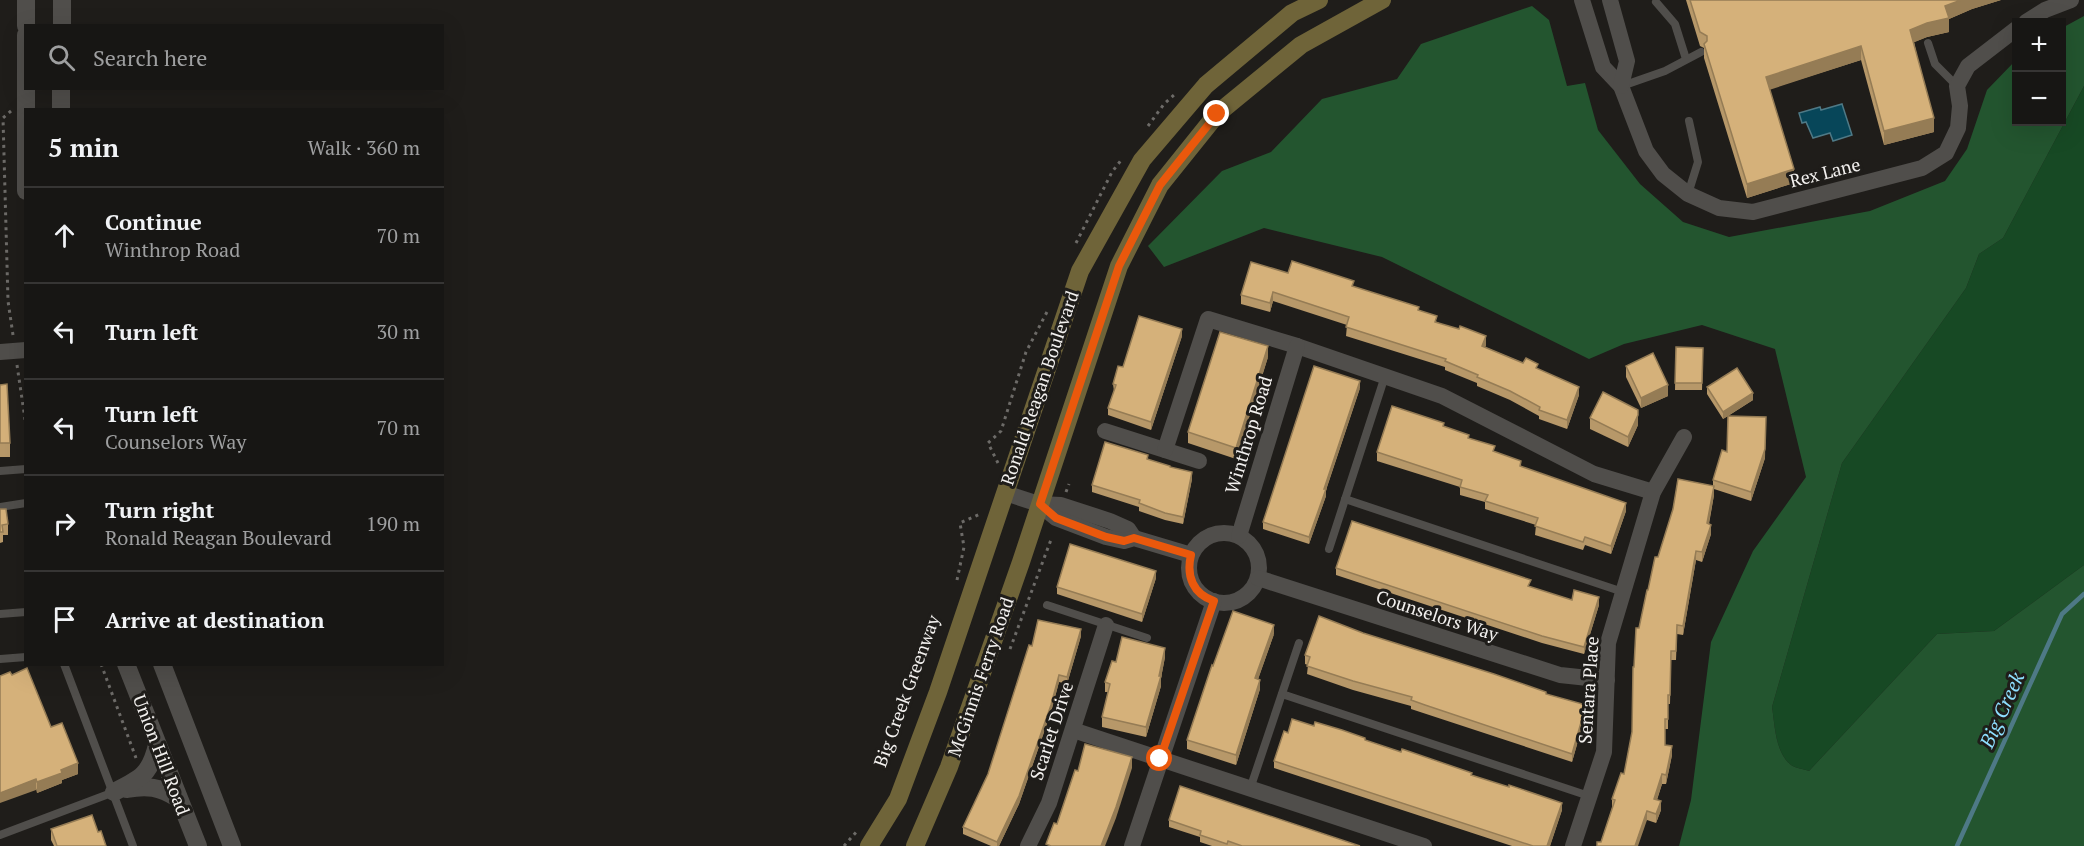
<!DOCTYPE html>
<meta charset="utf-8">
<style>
:root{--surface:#171614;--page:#242322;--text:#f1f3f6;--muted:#9e9fa0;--line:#363534}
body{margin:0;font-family:"PT Serif",serif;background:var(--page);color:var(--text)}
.controls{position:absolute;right:18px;top:18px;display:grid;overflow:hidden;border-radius:0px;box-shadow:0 6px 24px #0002}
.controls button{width:54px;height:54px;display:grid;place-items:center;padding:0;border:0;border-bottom:2px solid var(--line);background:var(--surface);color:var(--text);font:30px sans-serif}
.stop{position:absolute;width:18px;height:18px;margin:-14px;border:4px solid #ea580c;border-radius:50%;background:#fff}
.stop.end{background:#ea580c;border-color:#fff;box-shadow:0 2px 6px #0008}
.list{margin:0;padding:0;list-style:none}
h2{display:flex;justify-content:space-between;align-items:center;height:78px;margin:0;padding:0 24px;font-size:26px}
h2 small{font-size:20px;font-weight:400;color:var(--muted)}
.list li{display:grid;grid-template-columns:39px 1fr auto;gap:18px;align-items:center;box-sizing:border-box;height:96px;padding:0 24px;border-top:2px solid var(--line)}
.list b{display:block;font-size:22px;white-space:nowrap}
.list p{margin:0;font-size:20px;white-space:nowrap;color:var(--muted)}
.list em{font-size:20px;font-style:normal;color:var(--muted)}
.icon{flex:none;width:33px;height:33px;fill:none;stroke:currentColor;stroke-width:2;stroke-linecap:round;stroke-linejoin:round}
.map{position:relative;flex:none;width:2084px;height:846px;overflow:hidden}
.search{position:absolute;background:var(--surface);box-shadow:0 6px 24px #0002;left:24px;top:24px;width:420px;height:66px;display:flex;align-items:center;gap:15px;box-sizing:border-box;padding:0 21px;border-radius:0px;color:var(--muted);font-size:22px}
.panel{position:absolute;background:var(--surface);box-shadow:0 6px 24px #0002;left:24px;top:108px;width:420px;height:558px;border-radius:0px}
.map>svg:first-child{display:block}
.green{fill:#174924}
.forest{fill:#23552f}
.water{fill:#074659;stroke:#4e7986;stroke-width:1.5}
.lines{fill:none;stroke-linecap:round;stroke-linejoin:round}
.stream{stroke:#4e7986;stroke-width:4.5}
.path{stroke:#6d6b68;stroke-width:3;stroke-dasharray:3 4.5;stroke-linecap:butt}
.service{stroke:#504e4b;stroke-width:8}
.minor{stroke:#504e4b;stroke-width:16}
.tertiary{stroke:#504e4b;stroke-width:18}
.secondary{stroke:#6f6439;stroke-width:18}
.wall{fill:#b79869}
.shaded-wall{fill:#957c55}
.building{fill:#d5b17a;stroke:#957c55;stroke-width:1.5}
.route{stroke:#ea580c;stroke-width:8}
.labels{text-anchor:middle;stroke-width:6;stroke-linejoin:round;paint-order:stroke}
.street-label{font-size:18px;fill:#f3f1ef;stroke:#1f1d1a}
.water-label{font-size:20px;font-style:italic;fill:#8edfff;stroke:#1f1d1a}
</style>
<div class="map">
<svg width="2084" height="846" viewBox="0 0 2084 846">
<rect width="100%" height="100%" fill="#1f1d1a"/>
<path class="green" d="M 2084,86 L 2084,565 L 1994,631 L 1937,634 L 1809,771 C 1804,769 1795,768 1791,765 C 1775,752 1775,725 1772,707 L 1842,463 L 1966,288 L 1979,254 L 2003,238 Z"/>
<path class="forest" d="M 1532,6 L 1549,20 L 1567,86 L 1585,83 L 1598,130 L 1640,184 L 1683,222 L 1729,237 L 1870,211 L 1945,181 L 1967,149 L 1987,90 L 2016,60 L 2016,122 L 2062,122 L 2062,28 L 2084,16 L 2084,86 L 2003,238 L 1979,254 L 1966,288 L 1842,463 L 1772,707 C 1775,725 1775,752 1791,765 C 1795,768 1804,769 1809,771 L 1937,634 L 1994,631 L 2084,565 L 2084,846 L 1679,846 L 1691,800 L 1711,642 L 1753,551 L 1806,477 L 1775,349 L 1702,325 L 1624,344 L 1589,359 L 1382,257 L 1264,228 L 1164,267 L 1148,246 L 1222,171 L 1271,152 L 1322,99 L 1397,79 L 1421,44 Z"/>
<polygon class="water" points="1842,104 1852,135 1833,141 1830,133 1813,138 1806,122 1802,123 1799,113 1820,107 1821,110"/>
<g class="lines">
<polyline class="stream" points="1957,846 2062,614 2084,594"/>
<g class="path">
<polyline points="11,111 3,118 8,301 13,335"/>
<polyline points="1148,126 1164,104 1175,94"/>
<polyline points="1076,243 1112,172 1122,159"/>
<polyline points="17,365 26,426"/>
<polyline points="998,463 988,443 1001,431 1026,352 1048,310"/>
<polyline points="1066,492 1069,484"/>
<polyline points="957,580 964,547 960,523 980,514"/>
<polyline points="1010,649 1052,537"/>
<polyline points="101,664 136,758"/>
<polyline points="844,846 858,830"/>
</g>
<g class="service">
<polyline points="1656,2 1675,24 1686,59"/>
<polyline points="1928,43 1935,64 1957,86"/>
<polyline points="1622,86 1665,71 1701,52"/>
<polyline points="1688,194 1698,162 1689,121"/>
<polyline points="0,471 26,469"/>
<polyline points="1345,499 1623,592"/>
<polyline points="0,507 26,503"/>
<polyline points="1329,549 1385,376"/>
<polyline points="1047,605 1147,638"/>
<polyline points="0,614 26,612"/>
<polyline points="0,659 26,657"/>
<polyline points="64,664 133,846"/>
<polyline points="1282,694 1589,796"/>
<polyline points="1250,789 1299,643"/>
<polyline points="0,835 114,792"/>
</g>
<g class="minor">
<polyline points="1582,0 1603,67 1621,86 1646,151 1663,174 1688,194 1719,208 1753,212 1922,168 1946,153 1958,128 1960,106 1957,86 1968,66 2016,29"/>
<polyline points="1610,0 1627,61 1621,86"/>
<polyline points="2026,22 2045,10 2071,0"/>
<polyline points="0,352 26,350"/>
<polyline points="1105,431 1199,461"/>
<polyline points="1165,450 1208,319 1297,346 1442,396 1594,474 1653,492"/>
<polyline points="1005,493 1039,504 1061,505 1110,521 1128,529 1134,538"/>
<polyline points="1039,504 1056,518 1106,537 1124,541 1134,538 1191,555"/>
<circle cx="1224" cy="568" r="35"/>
<polyline points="1239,536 1297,346"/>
<polyline points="1258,578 1560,675 1607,680"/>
<polyline points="1073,730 1424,846"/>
<polyline points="1028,846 1049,803 1106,625"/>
<polyline points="1132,846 1214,601"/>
<polyline points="1573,846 1604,752 1608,643 1653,492 1684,437"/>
</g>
<g class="tertiary">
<polyline points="26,26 26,0"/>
<polyline points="62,26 62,0"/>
<polyline points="26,35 26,191"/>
<polyline points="61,110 61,88"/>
<polyline points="126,664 198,846"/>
<polyline points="162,664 232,846"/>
<path d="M 127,789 C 147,785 160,787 177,798"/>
<path d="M 114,792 C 140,779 150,775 157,745"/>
</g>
<g class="secondary">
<polyline points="869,846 898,799 938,692 1080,271 1142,160 1206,85 1292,13 1319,0"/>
<polyline points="915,846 949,767 1021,562 1119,266 1160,185 1217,114 1301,45 1382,0"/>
</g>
</g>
<g class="wall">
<polygon points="1686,0 2001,0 1972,9 1949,19 1949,32 1927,37 1914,42 1934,132 1884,145 1861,60 1769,89 1794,183 1747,198 1704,58 1704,48 1700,46"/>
<polygon points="1288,273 1354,287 1419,311 1437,322 1486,345 1485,347 1538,369 1579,395 1567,429 1539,419 1539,416 1510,400 1477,386 1477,383 1445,370 1445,367 1346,336 1347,325 1273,301 1270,312 1241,304 1241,295"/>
<polygon points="1182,336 1151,430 1108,415 1108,408 1114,391 1113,384 1123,367"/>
<polygon points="1676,347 1703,348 1702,390 1675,390"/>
<polygon points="1268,357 1236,459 1188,443 1188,432"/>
<polygon points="1626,366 1668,396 1641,408 1626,377"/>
<polygon points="0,385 10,443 10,457 0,457"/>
<polygon points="1707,387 1753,400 1728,416 1765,458 1751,501 1714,489 1714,495 1709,524 1711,534 1702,562 1696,560 1683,635 1677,634 1676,660 1671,660 1670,704 1668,704 1668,729 1665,729 1665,745 1672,755 1666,784 1662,784 1657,800 1661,810 1656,823 1647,820 1601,842 1612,808 1612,799 1624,774 1632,732 1634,667 1639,628 1648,590 1658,557 1713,486 1713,480 1727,452 1728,416 1723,419 1707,394"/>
<polygon points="1360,388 1326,490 1326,496 1309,544 1263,529 1263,522"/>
<polygon points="1590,418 1638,425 1628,447 1590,429"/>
<polygon points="1444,426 1521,466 1626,511 1611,554 1585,545 1583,550 1535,535 1536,525 1485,509 1485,502 1460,495 1460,487 1377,461 1377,452"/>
<polygon points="1148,459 1170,468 1192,479 1183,524 1165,520 1139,511 1139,507 1092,492 1092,485"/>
<polygon points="0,509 8,524 8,535 3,535 3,542 0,543"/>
<polygon points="1336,568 1531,587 1572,600 1599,605 1584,654 1542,643 1336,575"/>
<polygon points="1156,578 1142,622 1057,594 1057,587"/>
<polygon points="1363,633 1546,694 1586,713 1572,762 1411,709 1411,706 1353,690 1307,674 1308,665 1305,664 1305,655"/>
<polygon points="1274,634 1258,679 1260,689 1236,765 1187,749 1187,740"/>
<polygon points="1081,636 1067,684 1059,682 1051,712 1019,804 999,846 991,846 963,834 963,827 988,774 1032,646"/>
<polygon points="1165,657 1161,678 1161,686 1146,737 1102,727 1102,717 1108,692 1105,692 1105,682 1116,662"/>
<polygon points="12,675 51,727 78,774 62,780 62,783 37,793"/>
<polygon points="1314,726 1365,740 1472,775 1562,810 1550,846 1512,846 1274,768 1274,761"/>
<polygon points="1169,820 1360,846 1212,846 1200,842 1200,837 1169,827"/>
<polygon points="51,829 98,832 106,846 54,846 51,840"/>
</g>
<g class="shaded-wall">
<polygon points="1961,0 2001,0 1972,9 1949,19 1949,32 1927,37 1910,44 1910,30 1945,6"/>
<polygon points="1861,46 1861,60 1766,91 1766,77"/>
<polygon points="1934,118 1934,132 1884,145 1884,131"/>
<polygon points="1794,169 1794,183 1747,198 1747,184"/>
<polygon points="1273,292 1273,301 1270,312 1270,303"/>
<polygon points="1182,329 1182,336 1151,430 1151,422"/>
<polygon points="1486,336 1486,345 1482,355 1482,346"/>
<polygon points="1268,346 1268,357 1236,459 1236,448"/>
<polygon points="1360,381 1360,388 1326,490 1326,496 1309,544 1309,537 1324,489"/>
<polygon points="1668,385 1668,396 1641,408 1641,398"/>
<polygon points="1579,387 1579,395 1567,429 1567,420"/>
<polygon points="1753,393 1753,400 1723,419 1723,412"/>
<polygon points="1638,415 1638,425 1628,447 1628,437"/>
<polygon points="1766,417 1765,458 1751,501 1751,492"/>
<polygon points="1192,472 1192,479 1183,524 1183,517"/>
<polygon points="1714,486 1714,495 1707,533 1707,523"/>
<polygon points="1626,503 1626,511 1611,554 1611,546"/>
<polygon points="1711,525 1711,534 1702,562 1702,552"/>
<polygon points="1696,551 1696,560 1683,635 1683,626"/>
<polygon points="1156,571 1156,578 1142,622 1142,614"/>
<polygon points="1599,597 1599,605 1584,654 1584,647"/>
<polygon points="1274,625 1274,634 1255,688 1255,678"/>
<polygon points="1081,629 1081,636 1067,684 1067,677"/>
<polygon points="1165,648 1165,657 1161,678 1161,686 1146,737 1146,727"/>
<polygon points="1059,675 1059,682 1051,712 1019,804 999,846 997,846 997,842"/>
<polygon points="1260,680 1260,689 1236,765 1236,755"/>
<polygon points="1586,705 1586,713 1572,762 1572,754"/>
<polygon points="1672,746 1672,755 1666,784 1666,775"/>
<polygon points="1132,757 1132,768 1116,818 1105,846 1101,846"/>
<polygon points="78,763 78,774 62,780 62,783 37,793 37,782 61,770"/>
<polygon points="1662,774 1662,784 1654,808 1654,799"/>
<polygon points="36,779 36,790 0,803 0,793"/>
<polygon points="1661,801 1661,810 1656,823 1656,814"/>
<polygon points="1562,803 1562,810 1550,846 1547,846"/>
<polygon points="1647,811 1647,820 1638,846 1635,846"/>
</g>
<g class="building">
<polygon points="1690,0 1961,0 1945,6 1949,18 1927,23 1910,30 1934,118 1884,131 1861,46 1766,77 1794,169 1747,184 1704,44 1707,41 1707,36 1700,32"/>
<polygon points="1292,261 1354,281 1352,286 1419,307 1418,310 1437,316 1435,322 1459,329 1460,326 1486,336 1482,346 1523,363 1526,358 1538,364 1536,368 1579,387 1567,420 1539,410 1540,407 1510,391 1477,377 1478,375 1445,361 1446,359 1346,327 1349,317 1273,292 1270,303 1241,295 1251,262 1288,273"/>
<polygon points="1139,316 1182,329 1151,422 1108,408 1116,385 1113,384 1118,366 1123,367"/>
<polygon points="1220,332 1268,346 1236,448 1188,432"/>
<polygon points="1676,347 1703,348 1702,383 1675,383"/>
<polygon points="1653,353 1668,385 1641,398 1626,366"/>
<polygon points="1314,366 1360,381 1324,489 1326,489 1309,537 1263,522"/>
<polygon points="1737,368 1753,393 1723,412 1707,387"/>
<polygon points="7,384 10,443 0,443 0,385"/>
<polygon points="1603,392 1638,410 1638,415 1628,437 1590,418"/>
<polygon points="1392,406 1444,423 1443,426 1469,435 1468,438 1495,446 1493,451 1521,461 1520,466 1626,503 1611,546 1585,537 1583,542 1535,526 1538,518 1485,501 1488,495 1460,487 1462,480 1377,452"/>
<polygon points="1728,416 1766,417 1765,449 1751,492 1713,480 1722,450 1727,452"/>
<polygon points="1105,442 1148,455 1147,459 1170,466 1170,467 1192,472 1183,517 1165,513 1139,503 1140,500 1092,485"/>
<polygon points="1678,479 1714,486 1707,523 1711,525 1702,552 1696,551 1683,626 1677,625 1676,651 1671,651 1670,695 1668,695 1668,719 1665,719 1665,745 1672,746 1666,775 1662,774 1654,799 1661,801 1656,814 1647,811 1635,846 1597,846 1597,842 1601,842 1615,800 1612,799 1621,773 1624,774 1632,732 1633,667 1634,667 1636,628 1639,628 1647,590 1648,590 1655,557 1658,557 1673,509"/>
<polygon points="0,509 6,509 8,524 2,525 3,532 0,532"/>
<polygon points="1352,521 1531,580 1528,586 1572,600 1574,590 1599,597 1584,647 1542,636 1336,568"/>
<polygon points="1070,544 1156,571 1142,614 1057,587"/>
<polygon points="1233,611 1274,625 1255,678 1260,680 1236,755 1187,740 1212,665 1213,666"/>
<polygon points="1319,616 1363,633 1494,674 1546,692 1546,694 1586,705 1572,754 1425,705 1411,700 1412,697 1353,681 1307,666 1310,657 1305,655"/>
<polygon points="1038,620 1081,629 1067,677 1059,675 1051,705 1019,796 997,842 963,827 988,774 1029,645 1032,646"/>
<polygon points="1122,637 1165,648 1159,676 1161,676 1146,727 1102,717 1110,684 1105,682 1112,661 1116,662"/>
<polygon points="27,668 51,727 62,723 78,763 61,770 62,773 37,782 36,779 0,793 0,676 10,672 12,675"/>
<polygon points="1292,719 1314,726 1315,722 1342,730 1365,738 1365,740 1401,752 1402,749 1472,773 1471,775 1509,787 1509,785 1562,803 1547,846 1533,846 1274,761 1284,731 1288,733"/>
<polygon points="1085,744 1132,757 1116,807 1101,846 1051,846 1046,844 1054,823 1057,824 1075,770 1078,771"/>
<polygon points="1180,786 1360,846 1242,846 1228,841 1227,844 1200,835 1201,831 1169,820"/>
<polygon points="92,815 98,832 101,831 106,846 57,846 51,829"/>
</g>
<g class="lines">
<path class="route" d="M 1160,759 L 1214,601 C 1193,594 1186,576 1191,555 L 1134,538 L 1124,541 L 1106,537 L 1056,518 L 1040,504 L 1119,266 L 1160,185 L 1217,114"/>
</g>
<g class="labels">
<g class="street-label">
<text transform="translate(1825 173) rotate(-14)" y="6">Rex Lane</text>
<text transform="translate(1040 388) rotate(-71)" y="6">Ronald Reagan Boulevard</text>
<text transform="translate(1249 435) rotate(-73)" y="6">Winthrop Road</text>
<text transform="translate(1437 616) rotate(18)" y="6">Counselors Way</text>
<text transform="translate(981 677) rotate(-71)" y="6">McGinnis Ferry Road</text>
<text transform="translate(1589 690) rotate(-86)" y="6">Sentara Place</text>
<text transform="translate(907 691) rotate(-70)" y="6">Big Creek Greenway</text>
<text transform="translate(1052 731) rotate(-72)" y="6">Scarlet Drive</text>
<text transform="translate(161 755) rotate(69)" y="6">Union Hill Road</text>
</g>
<g class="water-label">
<text transform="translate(2002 710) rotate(-66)" y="7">Big Creek</text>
</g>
</g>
</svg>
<div class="controls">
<button>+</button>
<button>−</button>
</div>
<div class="stop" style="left:1160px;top:759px"></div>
<div class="stop end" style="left:1217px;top:114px"></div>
<div class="search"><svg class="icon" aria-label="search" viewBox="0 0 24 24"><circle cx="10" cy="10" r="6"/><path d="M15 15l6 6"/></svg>Search here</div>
<section class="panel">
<h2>5 min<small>Walk · 360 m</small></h2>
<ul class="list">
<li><svg class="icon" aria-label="ahead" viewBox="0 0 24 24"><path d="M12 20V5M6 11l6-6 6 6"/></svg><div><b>Continue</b><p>Winthrop Road</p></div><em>70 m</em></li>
<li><svg class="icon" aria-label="left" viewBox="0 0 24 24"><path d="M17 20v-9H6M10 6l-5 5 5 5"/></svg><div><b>Turn left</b></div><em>30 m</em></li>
<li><svg class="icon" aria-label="left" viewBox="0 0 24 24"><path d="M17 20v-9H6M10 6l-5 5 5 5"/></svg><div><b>Turn left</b><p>Counselors Way</p></div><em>70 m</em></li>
<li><svg class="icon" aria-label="right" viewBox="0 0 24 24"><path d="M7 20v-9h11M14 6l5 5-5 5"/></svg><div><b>Turn right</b><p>Ronald Reagan Boulevard</p></div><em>190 m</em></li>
<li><svg class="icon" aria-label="arrive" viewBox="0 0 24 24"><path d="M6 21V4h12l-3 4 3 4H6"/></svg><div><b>Arrive at destination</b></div></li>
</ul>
</section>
</div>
